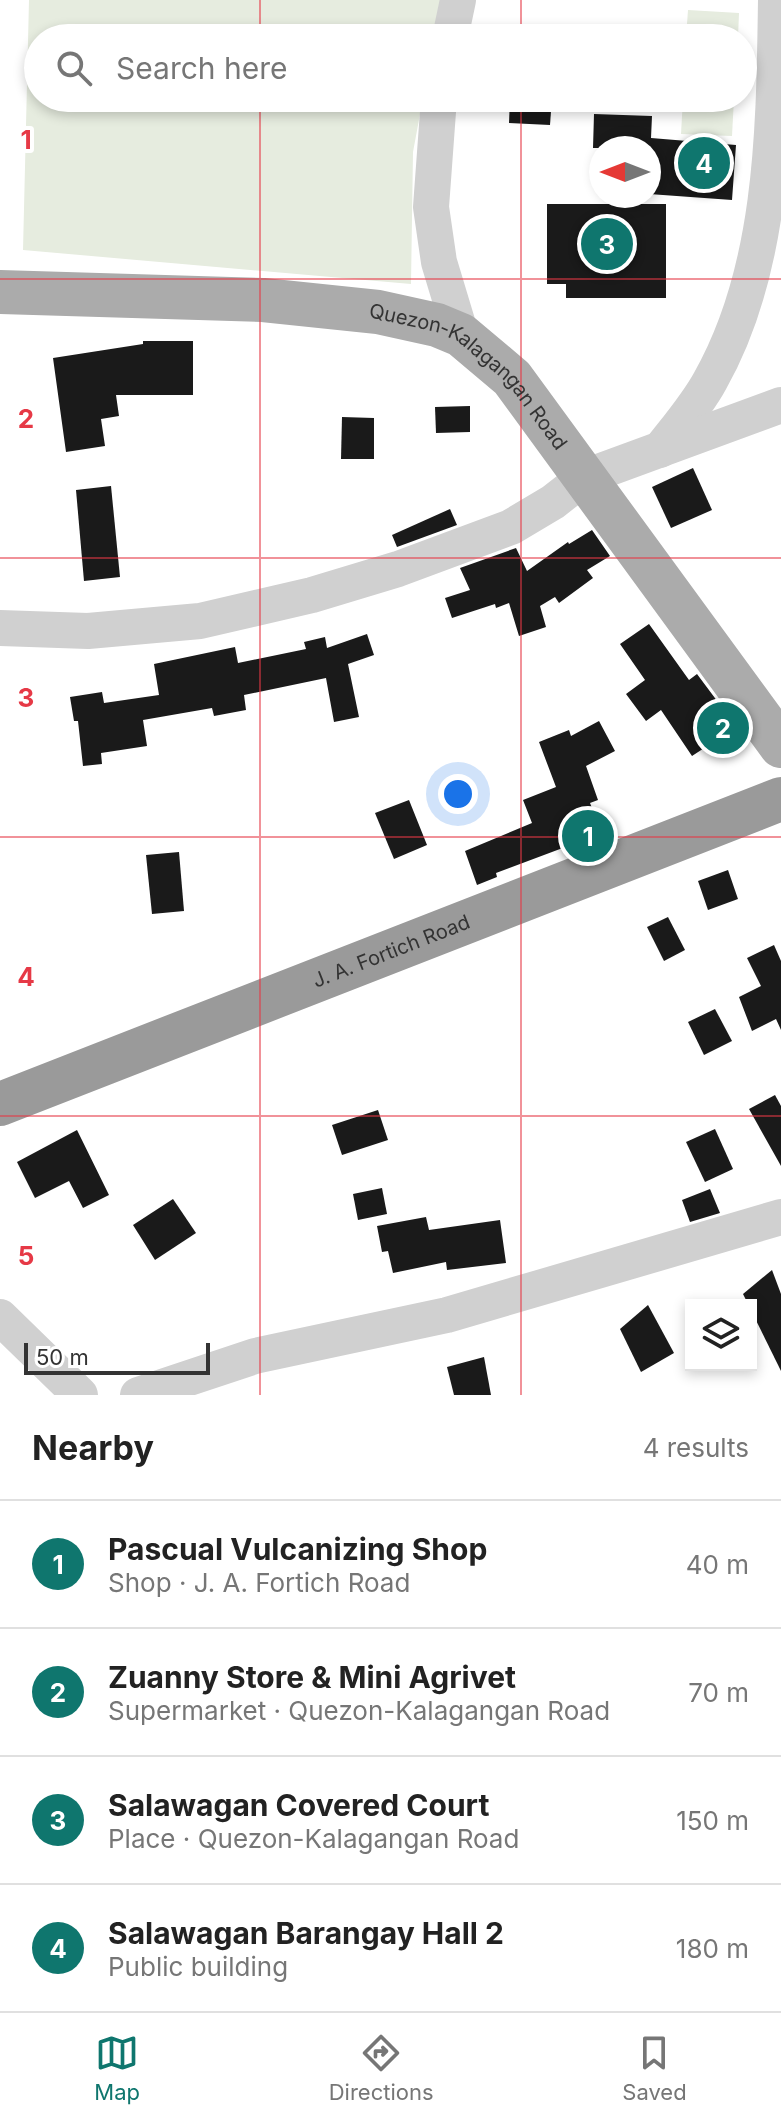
<!DOCTYPE html>
<meta charset="utf-8">
<style>
:root{--surface:#fff;--page:#f2f2f2;--text:#222;--muted:#767676;--line:#e0e0e0;--accent:#0f766e}
body{margin:0;font-family:Inter,sans-serif;background:var(--page);color:var(--text)}
.controls{position:absolute;right:24px;bottom:24px;display:grid;overflow:hidden;border-radius:0px;box-shadow:0 4px 12px #0003}
.controls button{width:72px;height:72px;display:grid;place-items:center;padding:0;border:0;border-bottom:2px solid var(--line);background:var(--surface);color:var(--text);font:40px sans-serif}
.compass{position:absolute;left:589px;top:136px;width:72px;height:72px;border-radius:50%;background:var(--surface);box-shadow:0 4px 12px #0003;rotate:270deg}
.scale{position:absolute;left:24px;bottom:20px;width:186px;box-sizing:border-box;padding-left:8px;border:4px solid #333;border-top:0;font-size:22px;line-height:28px;white-space:nowrap;color:#333;-webkit-text-stroke:6px #fff;paint-order:stroke}
.you{position:absolute;left:458px;top:794px;width:28px;height:28px;margin:-20px;border:6px solid #fff;border-radius:50%;background:#1a73e8;box-shadow:0 0 0 12px #1a73e833}
.badge{display:grid;place-items:center;width:52px;height:52px;border-radius:50%;background:var(--accent);color:#fff;font-size:26px;font-weight:700}
.pin{position:absolute;translate:-50% -50%;border:4px solid #fff;box-shadow:0 2px 8px #0006}
.list{margin:0;padding:0;list-style:none}
h2{display:flex;justify-content:space-between;align-items:center;height:104px;margin:0;padding:0 32px;font-size:34px}
h2 small{font-size:26px;font-weight:400;color:var(--muted)}
.list li{display:grid;grid-template-columns:52px 1fr auto;gap:24px;align-items:center;box-sizing:border-box;height:128px;padding:0 32px;border-top:2px solid var(--line)}
.list b{display:block;font-size:30px;white-space:nowrap}
.list p{margin:0;font-size:26px;white-space:nowrap;color:var(--muted)}
.list em{font-size:26px;font-style:normal;color:var(--muted)}
.icon{flex:none;width:44px;height:44px;fill:none;stroke:currentColor;stroke-width:2;stroke-linecap:round;stroke-linejoin:round}
.map{position:relative;flex:none;width:781px;height:1395px;overflow:hidden}
.search{position:absolute;background:var(--surface);box-shadow:0 4px 12px #0003;left:24px;right:24px;top:24px;height:88px;display:flex;align-items:center;gap:20px;box-sizing:border-box;padding:0 28px;border-radius:44px;color:var(--muted);font-size:30px}
.sheet{height:616px;background:var(--surface)}
nav{display:flex;justify-content:space-around;align-items:center;box-sizing:border-box;height:112px;border-top:2px solid var(--line);background:var(--surface);font-size:22px;color:var(--muted)}
nav a{display:grid;justify-items:center;gap:4px}
nav .on{color:var(--accent)}
.map>svg:first-child{display:block}
.green{fill:#e6ecdf}
.building{fill:#1a1a1a}
.lines{fill:none;stroke-linecap:round;stroke-linejoin:round}
.minor{stroke:#d0d0d0;stroke-width:36}
.major{stroke:#ababab;stroke-width:44}
.highway{stroke:#9a9a9a;stroke-width:44}
.grid{fill:none;stroke:#e63946;stroke-width:2;stroke-opacity:0.55}
.labels{text-anchor:middle;stroke-width:8;stroke-linejoin:round;paint-order:stroke}
.street-label{font-size:20px;fill:#333;stroke:#fff}
.grid-label{font-size:26px;text-anchor:middle;font-weight:bold;fill:#e63946;stroke:#fff;stroke-width:8;stroke-linejoin:round;paint-order:stroke}
</style>
<div class="map">
<svg width="781" height="1395" viewBox="0 0 781 1395">
<rect width="100%" height="100%" fill="#fff"/>
<g class="green">
<polygon points="29,0 441,0 434,38 38,38 38,98 423,98 413,152 411,284 23,250"/>
<polygon points="688,10 739,13 738,38 686,38"/>
<polygon points="683,98 734,98 732,136 681,134"/>
</g>
<g class="building">
<polygon points="510,98 552,98 550,125 509,123"/>
<polygon points="594,114 652,116 651,138 736,145 732,200 649,194 649,148 593,148"/>
<polygon points="547,204 666,204 666,298 566,298 566,284 547,284"/>
<polygon points="143,341 193,341 193,395 116,395 119,416 101,419 105,446 66,452 53,358 143,344"/>
<polygon points="470,406 470,432 436,433 435,407"/>
<polygon points="342,417 374,418 374,459 341,459"/>
<polygon points="693,468 712,510 671,528 652,487"/>
<polygon points="111,486 120,577 84,581 76,490"/>
<polygon points="450,509 457,525 397,547 392,535"/>
<polygon points="592,530 610,556 587,570 593,578 559,603 555,597 540,606 546,627 519,636 509,603 496,608 495,604 452,618 445,598 470,590 460,568 516,548 527,571 568,542 569,544"/>
<polygon points="649,624 689,680 697,674 744,737 729,748 721,737 692,756 661,710 646,721 626,694 645,680 620,644"/>
<polygon points="367,634 374,655 348,664 359,717 334,722 326,678 244,695 246,710 214,716 212,708 143,720 147,746 101,753 102,764 83,766 78,721 74,721 70,697 102,692 104,703 159,695 154,664 235,647 238,663 306,649 304,642 325,637 327,648"/>
<polygon points="599,721 615,751 586,766 598,800 590,803 604,838 578,848 576,843 496,873 497,877 477,885 465,851 532,823 523,800 556,787 539,742 569,730 571,736"/>
<polygon points="409,800 427,845 394,859 375,813"/>
<polygon points="179,852 184,911 152,914 146,855"/>
<polygon points="728,870 738,899 708,910 698,881"/>
<polygon points="668,917 685,950 664,961 647,927"/>
<polygon points="774,945 781,961 781,1030 776,1019 752,1031 739,997 761,986 747,958"/>
<polygon points="715,1009 732,1041 704,1055 688,1022"/>
<polygon points="775,1095 781,1106 781,1166 749,1109"/>
<polygon points="378,1110 388,1140 342,1155 332,1125"/>
<polygon points="715,1129 733,1169 705,1182 686,1142"/>
<polygon points="77,1130 109,1195 83,1208 69,1181 35,1198 17,1162"/>
<polygon points="382,1188 387,1214 358,1220 353,1194"/>
<polygon points="710,1189 720,1213 690,1222 682,1200"/>
<polygon points="173,1199 196,1233 155,1260 133,1225"/>
<polygon points="426,1217 429,1230 500,1220 506,1263 447,1270 446,1262 393,1273 388,1251 382,1252 377,1226"/>
<polygon points="772,1270 781,1294 781,1371 743,1294"/>
<polygon points="648,1305 674,1353 641,1372 620,1329"/>
<polygon points="484,1357 491,1395 454,1395 447,1367"/>
</g>
<g class="lines">
<g class="minor">
<polyline points="450,38 458,0"/>
<polyline points="439,98 431,207 439,262 461,335"/>
<path d="M 660,450 C 677,428 697,405 710,381 C 774,268 774,126 776,0"/>
<polyline points="0,628 88,631 200,621 312,595 398,569 511,527 553,502 585,477 781,405"/>
<polyline points="0,1317 80,1395"/>
<polyline points="138,1395 255,1356 447,1315 781,1217"/>
</g>
<path class="major" id="s1" d="M 0,292 L 263,300 L 378,312 L 437,325 L 461,335 L 512,378 L 781,746"/>
<path class="highway" id="s2" d="M 0,1104 L 781,799"/>
</g>
<path class="grid" d="M 260,0 L 260,38M 521,0 L 521,38M 260,98 L 260,1395M 521,98 L 521,1395M 0,279 L 781,279M 0,558 L 781,558M 0,837 L 781,837M 0,1116 L 781,1116"/>
<g class="labels">
<g class="street-label">
<text dy="7" stroke="none"><textPath href="#s1" startOffset="494">Quezon-Kalagangan Road</textPath></text>
<text dy="7" stroke="none"><textPath href="#s2" startOffset="420">J. A. Fortich Road</textPath></text>
</g>
</g>
<g class="grid-label">
<text x="26" y="149">1</text>
<text x="26" y="428">2</text>
<text x="26" y="707">3</text>
<text x="26" y="986">4</text>
<text x="26" y="1265">5</text>
</g>
</svg>
<div class="controls">
<button><svg class="icon" aria-label="layers" viewBox="0 0 24 24"><path d="M12 4l9 5-9 5-9-5zM3 14l9 5 9-5"/></svg></button>
</div>
<svg class="compass" viewBox="-18 -18 36 36"><path d="M0-13l5 13h-10z" fill="#e53935"/><path d="M0 13l5-13h-10z" fill="#767676"/></svg>
<div class="scale">50 m</div>
<div class="you"></div>
<div class="pin badge" style="left:588px;top:836px">1</div>
<div class="pin badge" style="left:723px;top:728px">2</div>
<div class="pin badge" style="left:607px;top:244px">3</div>
<div class="pin badge" style="left:704px;top:163px">4</div>
<div class="search"><svg class="icon" aria-label="search" viewBox="0 0 24 24"><circle cx="10" cy="10" r="6"/><path d="M15 15l6 6"/></svg>Search here</div>
</div>
<section class="sheet">
<h2>Nearby<small>4 results</small></h2>
<ul class="list">
<li><span class="badge">1</span><div><b>Pascual Vulcanizing Shop</b><p>Shop · J. A. Fortich Road</p></div><em>40 m</em></li>
<li><span class="badge">2</span><div><b>Zuanny Store &amp; Mini Agrivet</b><p>Supermarket · Quezon-Kalagangan Road</p></div><em>70 m</em></li>
<li><span class="badge">3</span><div><b>Salawagan Covered Court</b><p>Place · Quezon-Kalagangan Road</p></div><em>150 m</em></li>
<li><span class="badge">4</span><div><b>Salawagan Barangay Hall 2</b><p>Public building</p></div><em>180 m</em></li>
</ul>
</section>
<nav>
<a class="on"><svg class="icon" aria-label="map" viewBox="0 0 24 24"><path d="M3 6l6-2 6 2 6-2v14l-6 2-6-2-6 2zM9 4v14M15 6v14"/></svg>Map</a>
<a><svg class="icon" aria-label="directions" viewBox="0 0 24 24"><path d="M12 3l9 9-9 9-9-9zM9 14v-3h6M13 9l2 2-2 2"/></svg>Directions</a>
<a><svg class="icon" aria-label="saved" viewBox="0 0 24 24"><path d="M7 4h10v16l-5-4-5 4z"/></svg>Saved</a>
</nav>
